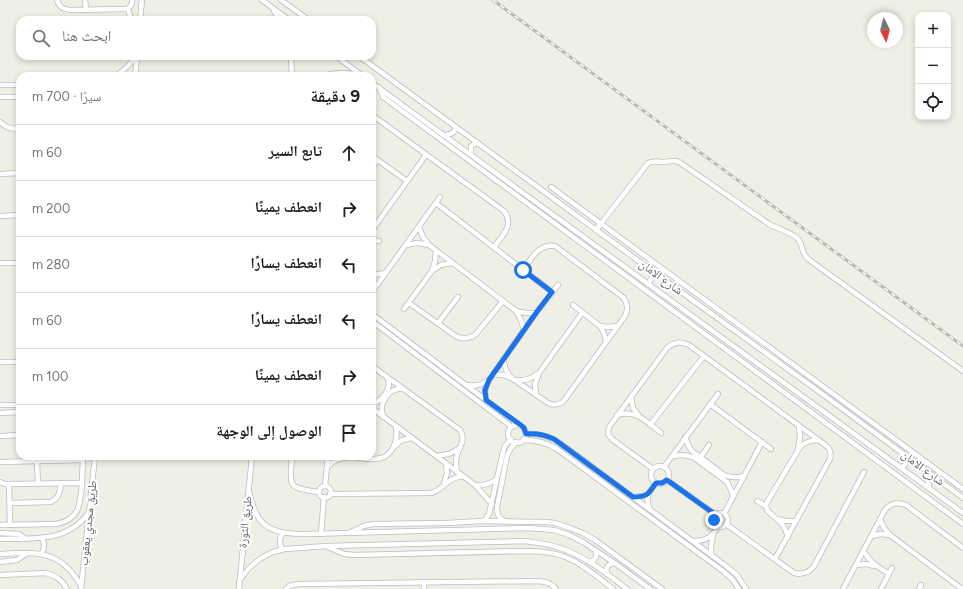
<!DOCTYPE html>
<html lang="ar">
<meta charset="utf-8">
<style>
:root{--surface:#fff;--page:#f2f2f2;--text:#202124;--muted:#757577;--line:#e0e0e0}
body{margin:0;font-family:Figtree,"Noto Naskh Arabic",sans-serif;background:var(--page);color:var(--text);direction:rtl}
.controls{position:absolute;right:12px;top:12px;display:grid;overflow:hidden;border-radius:8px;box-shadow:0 2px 6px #0003}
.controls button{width:36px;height:36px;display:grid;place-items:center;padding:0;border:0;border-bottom:1px solid var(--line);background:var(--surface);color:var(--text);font:20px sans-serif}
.compass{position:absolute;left:867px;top:12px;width:36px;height:36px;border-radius:50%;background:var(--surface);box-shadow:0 2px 6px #0003;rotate:174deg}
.stop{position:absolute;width:12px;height:12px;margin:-9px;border:3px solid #1a73e8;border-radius:50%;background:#fff}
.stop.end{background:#1a73e8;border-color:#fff;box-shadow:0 1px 4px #0008}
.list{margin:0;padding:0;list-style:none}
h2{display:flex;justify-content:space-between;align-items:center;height:52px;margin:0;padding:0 16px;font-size:17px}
h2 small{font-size:13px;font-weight:400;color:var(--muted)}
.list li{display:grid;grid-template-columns:26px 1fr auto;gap:12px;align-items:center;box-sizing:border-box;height:56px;padding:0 16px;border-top:1px solid var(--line)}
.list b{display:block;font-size:15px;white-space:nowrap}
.list em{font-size:13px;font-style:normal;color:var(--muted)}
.icon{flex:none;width:22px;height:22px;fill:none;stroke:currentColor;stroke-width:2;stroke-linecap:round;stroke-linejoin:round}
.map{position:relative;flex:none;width:963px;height:589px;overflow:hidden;direction:ltr}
.search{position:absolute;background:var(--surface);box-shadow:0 2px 6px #0003;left:16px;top:16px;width:360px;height:44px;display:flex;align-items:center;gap:10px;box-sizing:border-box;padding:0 14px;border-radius:12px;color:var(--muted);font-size:15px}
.panel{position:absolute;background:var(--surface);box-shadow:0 2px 6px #0003;left:16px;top:72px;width:360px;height:388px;border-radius:12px;direction:rtl}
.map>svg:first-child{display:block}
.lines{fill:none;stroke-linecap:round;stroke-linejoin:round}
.minor-casing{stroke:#babcc1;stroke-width:6}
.minor{stroke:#fff;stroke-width:4.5}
.rail-casing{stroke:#b8b8b9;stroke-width:3}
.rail{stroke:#fff;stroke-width:1.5;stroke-dasharray:4.5;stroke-linecap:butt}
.route{stroke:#1a73e8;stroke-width:5}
.labels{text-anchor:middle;stroke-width:4;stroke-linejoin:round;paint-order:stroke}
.street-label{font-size:12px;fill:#5d5f65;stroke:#fff}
</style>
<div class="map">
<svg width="963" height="589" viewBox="0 0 963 589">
<rect width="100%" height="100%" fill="#efefe6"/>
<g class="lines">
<defs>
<g id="minor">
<path d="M 57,0 C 59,7 63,9 70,10 L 126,9 C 130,8 132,5 132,0"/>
<polyline points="85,0 86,10"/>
<polyline points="262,0 289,20"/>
<polyline points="281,0 309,20"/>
<polyline points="128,9 131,20"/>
<polyline points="274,11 280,20"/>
<polyline points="140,20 142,0"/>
<polyline points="291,56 292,76"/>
<polyline points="336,56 360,74"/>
<polyline points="359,56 655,273 821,393 963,498"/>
<path d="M 115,76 C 124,71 130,64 137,56"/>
<polyline points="135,76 137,58"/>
<path d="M 323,76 C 336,72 348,72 361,76"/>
<polyline points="372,83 963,513"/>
<polyline points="0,85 20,85"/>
<polyline points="379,87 383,97 963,524"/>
<polyline points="0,97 20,97"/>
<path d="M 372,115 L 504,211 C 515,225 502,236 494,247"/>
<path d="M 0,122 C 6,128 12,129 20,129"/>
<path d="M 446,135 C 451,134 455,133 456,127"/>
<polyline points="471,154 471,146 474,144 478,143"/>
<polyline points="372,156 407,181"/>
<polyline points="372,168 377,160"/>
<polyline points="0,174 20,173"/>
<polyline points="551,187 963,489"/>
<polyline points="436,203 552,292"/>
<polyline points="0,216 20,215"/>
<polyline points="419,227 423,237 429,245 516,311 521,320 524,330"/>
<polyline points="372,230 426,155"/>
<path d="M 596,230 L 648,163 C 654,160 658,162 665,162 C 670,161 674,160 679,162 L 769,224 C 777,229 794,233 798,239 C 803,245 801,252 808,259 L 963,371"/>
<polyline points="372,240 379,241"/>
<polyline points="406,245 417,243 429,245"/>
<polyline points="0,263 20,263"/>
<polyline points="432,271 441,265 452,263"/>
<polyline points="372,275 386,273"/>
<polyline points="648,284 655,273"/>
<polyline points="372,292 440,197"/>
<path d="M 409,303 L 457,337 C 464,339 470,339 476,334 L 503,301"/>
<polyline points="573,305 600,326 604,333 606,341"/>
<polyline points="404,309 432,271 435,261 436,251"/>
<polyline points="516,311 526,313 536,313"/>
<polyline points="372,314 519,425"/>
<polyline points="372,321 512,427"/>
<polyline points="438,323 458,297"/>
<polyline points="600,326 608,327 617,326"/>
<path d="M 503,359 L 506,370 L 509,375 L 513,379 L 548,403 C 554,406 558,405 563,402 L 625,316 C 628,309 628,305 624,298 L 555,246 C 538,244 532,258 523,270"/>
<polyline points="0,362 20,362"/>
<polyline points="18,362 20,349"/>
<path d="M 372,366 L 460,430 C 466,441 460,445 457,455 C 455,461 456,466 457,472"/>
<polyline points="493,374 503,375 512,378"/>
<path d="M 517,380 C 525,381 531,379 537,374"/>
<path d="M 468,385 C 476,387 482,384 489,380"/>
<polyline points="536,395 535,384 539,373 582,313"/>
<polyline points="631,397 633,408 639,416"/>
<polyline points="486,400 485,390 489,380 536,313 558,285"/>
<path d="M 372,404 C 382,401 393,388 387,377"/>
<polyline points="710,404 771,449"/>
<polyline points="0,405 20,405"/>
<polyline points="372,408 475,485 492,504"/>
<polyline points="0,413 20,412"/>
<path d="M 617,415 C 636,409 647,422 661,433"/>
<path d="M 383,417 C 378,403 389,387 404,389"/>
<polyline points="650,425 704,356"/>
<circle cx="517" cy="434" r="9"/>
<path d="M 526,434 C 539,433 549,436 560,443 L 726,566 L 737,575 L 746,589"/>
<polyline points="0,436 20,435"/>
<path d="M 685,437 L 689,447 L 692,451 L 724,475 C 731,478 737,478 744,476"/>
<path d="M 523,440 C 536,440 546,442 557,449 L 723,571 L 732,579 L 739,589"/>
<polyline points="395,446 402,440 412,438"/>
<polyline points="798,449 800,438 799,426"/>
<path d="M 292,456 C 290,487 287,488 319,492"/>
<polyline points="436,456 449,454 460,448"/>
<polyline points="672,456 683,455 693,457 727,482 732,492 733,497"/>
<polyline points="700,458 709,445"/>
<polyline points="37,461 38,484"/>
<polyline points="0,462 83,460"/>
<circle cx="660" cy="475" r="9"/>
<path d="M 327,467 C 331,463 336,459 343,458 C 360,454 382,468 393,448 C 397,441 397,434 396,426"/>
<polyline points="664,467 718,394"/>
<path d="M 901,467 C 906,465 908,463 908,457"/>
<path d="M 653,469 L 613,440 L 608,434 L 609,427 L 667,348 C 674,342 680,341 689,345 L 828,447 C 831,451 831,455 830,459 L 775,559"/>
<polyline points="667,480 716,515"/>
<polyline points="0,482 5,484 9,484 82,483"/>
<polyline points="9,484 10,525"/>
<polyline points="444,484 447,473 446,464"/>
<path d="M 475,485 C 483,486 489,484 496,480"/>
<polyline points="325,486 328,456"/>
<circle cx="325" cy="492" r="6"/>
<polyline points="929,487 928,481 930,478 934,476"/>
<path d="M 249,492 C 252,502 254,513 261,521 C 272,534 292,534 308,534 L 527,528 L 554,530 L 569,535 L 583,542 L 616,564 L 650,589"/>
<path d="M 330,494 L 431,493 C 445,489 446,478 463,476"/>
<polyline points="633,497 643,496 648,494"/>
<polyline points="757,501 766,506"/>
<path d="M 10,503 L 51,502 C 59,498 60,492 61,483"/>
<path d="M 649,508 C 645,496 649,492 656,483"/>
<circle cx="721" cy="520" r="7"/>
<polyline points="724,514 762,442"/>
<polyline points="778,519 786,521 796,521"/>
<polyline points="880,519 884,528 890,535 962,589"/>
<polyline points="482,521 485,520 489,514 503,452 505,446 511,439"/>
<path d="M 505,521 C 498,518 497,514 497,507 L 507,456 L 511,448 L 516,442"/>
<path d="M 726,524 L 794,573 C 803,575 809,573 814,566 L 864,472"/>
<path d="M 0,525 L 56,524 C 80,520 80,504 82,484 C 82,475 83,465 83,456"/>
<polyline points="351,532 364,526 373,524 447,523 482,521 547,522 555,523 570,528 583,533 595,540 662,589"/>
<polyline points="0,533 19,534 26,539"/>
<polyline points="321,534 324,497"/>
<polyline points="871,536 881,534 890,535"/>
<path d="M 788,537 C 783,520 777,521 767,510 L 766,504 L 800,447 C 805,442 811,440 819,440"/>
<path d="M 0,539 C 33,538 68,543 89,512"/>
<path d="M 693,541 C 707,541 711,537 719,526"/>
<path d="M 328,547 L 344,554 L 355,555 L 526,551 C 538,551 551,552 563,556 C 581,563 598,577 613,589"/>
<path d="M 282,549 C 279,543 279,538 283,533"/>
<path d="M 863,551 C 870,562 878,567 889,574"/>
<path d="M 0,554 C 37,552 61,550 81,586"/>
<path d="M 41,554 C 45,549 45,544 42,538"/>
<polyline points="711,555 711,545 713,535"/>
<polyline points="0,562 17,560 27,553"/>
<path d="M 589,562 C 595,561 598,556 595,550"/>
<polyline points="856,565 866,564 874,566"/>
<path d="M 607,574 C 605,567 609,562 616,564"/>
<path d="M 0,575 L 46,573 C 56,576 62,580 67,589"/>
<path d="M 239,581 L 249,568 L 261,558 L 273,552 L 285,549 L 327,546 L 526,541 C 537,543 547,544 557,547 C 584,555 606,573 627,589"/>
<polyline points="81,589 95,456"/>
<polyline points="239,589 252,456"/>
<path d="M 286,589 L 289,586 L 298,584 L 539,581 C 547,582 551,583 556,589"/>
<polyline points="424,589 424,582"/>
<path d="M 843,589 L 885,510 C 891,502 898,502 906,505 L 963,548"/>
<polyline points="881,589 892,568"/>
<polyline points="919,589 921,585"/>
</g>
</defs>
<use href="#minor" class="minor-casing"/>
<use href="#minor" class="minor"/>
<defs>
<polyline id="rail" points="493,0 963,346"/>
</defs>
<use href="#rail" class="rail-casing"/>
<use href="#rail" class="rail"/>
</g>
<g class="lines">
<path class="route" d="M 523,270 L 552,292 L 536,313 L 489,380 L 485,390 L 486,400 L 522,426 L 524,428 L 526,434 C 536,433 545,435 554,439 L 633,497 C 648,497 648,494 656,483 L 662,483 L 667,480 L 716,515 L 714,520"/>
</g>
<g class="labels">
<g class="street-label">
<text transform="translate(661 277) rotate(36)" y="4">شارع الامان</text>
<text transform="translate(923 468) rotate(37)" y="4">شارع الامان</text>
<text transform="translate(245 522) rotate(-84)" y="4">طريق الثورة</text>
<text transform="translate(88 523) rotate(-84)" y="4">طريق مجدي يعقوب</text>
</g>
</g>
</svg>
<div class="controls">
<button>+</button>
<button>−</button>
<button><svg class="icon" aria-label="locate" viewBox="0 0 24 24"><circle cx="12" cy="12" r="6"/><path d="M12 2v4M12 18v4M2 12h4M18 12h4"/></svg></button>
</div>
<svg class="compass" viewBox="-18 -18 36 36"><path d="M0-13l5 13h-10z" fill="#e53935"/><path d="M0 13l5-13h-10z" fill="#757577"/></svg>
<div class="stop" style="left:523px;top:270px"></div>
<div class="stop end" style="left:714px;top:520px"></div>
<div class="search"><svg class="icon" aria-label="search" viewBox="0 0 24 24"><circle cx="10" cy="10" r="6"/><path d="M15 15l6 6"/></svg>ابحث هنا</div>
<section class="panel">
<h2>9 دقيقة<small>سيرًا · 700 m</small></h2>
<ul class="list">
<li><svg class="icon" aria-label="ahead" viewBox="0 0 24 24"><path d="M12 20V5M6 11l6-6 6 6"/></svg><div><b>تابع السير</b></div><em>60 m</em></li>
<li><svg class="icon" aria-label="right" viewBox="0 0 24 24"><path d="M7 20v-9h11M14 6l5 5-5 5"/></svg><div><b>انعطف يمينًا</b></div><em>200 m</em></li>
<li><svg class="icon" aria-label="left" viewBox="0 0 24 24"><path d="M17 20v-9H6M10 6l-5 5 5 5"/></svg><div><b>انعطف يسارًا</b></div><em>280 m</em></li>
<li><svg class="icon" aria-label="left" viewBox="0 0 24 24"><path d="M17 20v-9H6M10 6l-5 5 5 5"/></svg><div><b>انعطف يسارًا</b></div><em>60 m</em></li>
<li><svg class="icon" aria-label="right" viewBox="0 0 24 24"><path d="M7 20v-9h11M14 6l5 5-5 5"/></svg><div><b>انعطف يمينًا</b></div><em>100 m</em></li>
<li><svg class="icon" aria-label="arrive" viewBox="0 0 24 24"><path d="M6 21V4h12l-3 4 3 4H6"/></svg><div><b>الوصول إلى الوجهة</b></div></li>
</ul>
</section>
</div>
